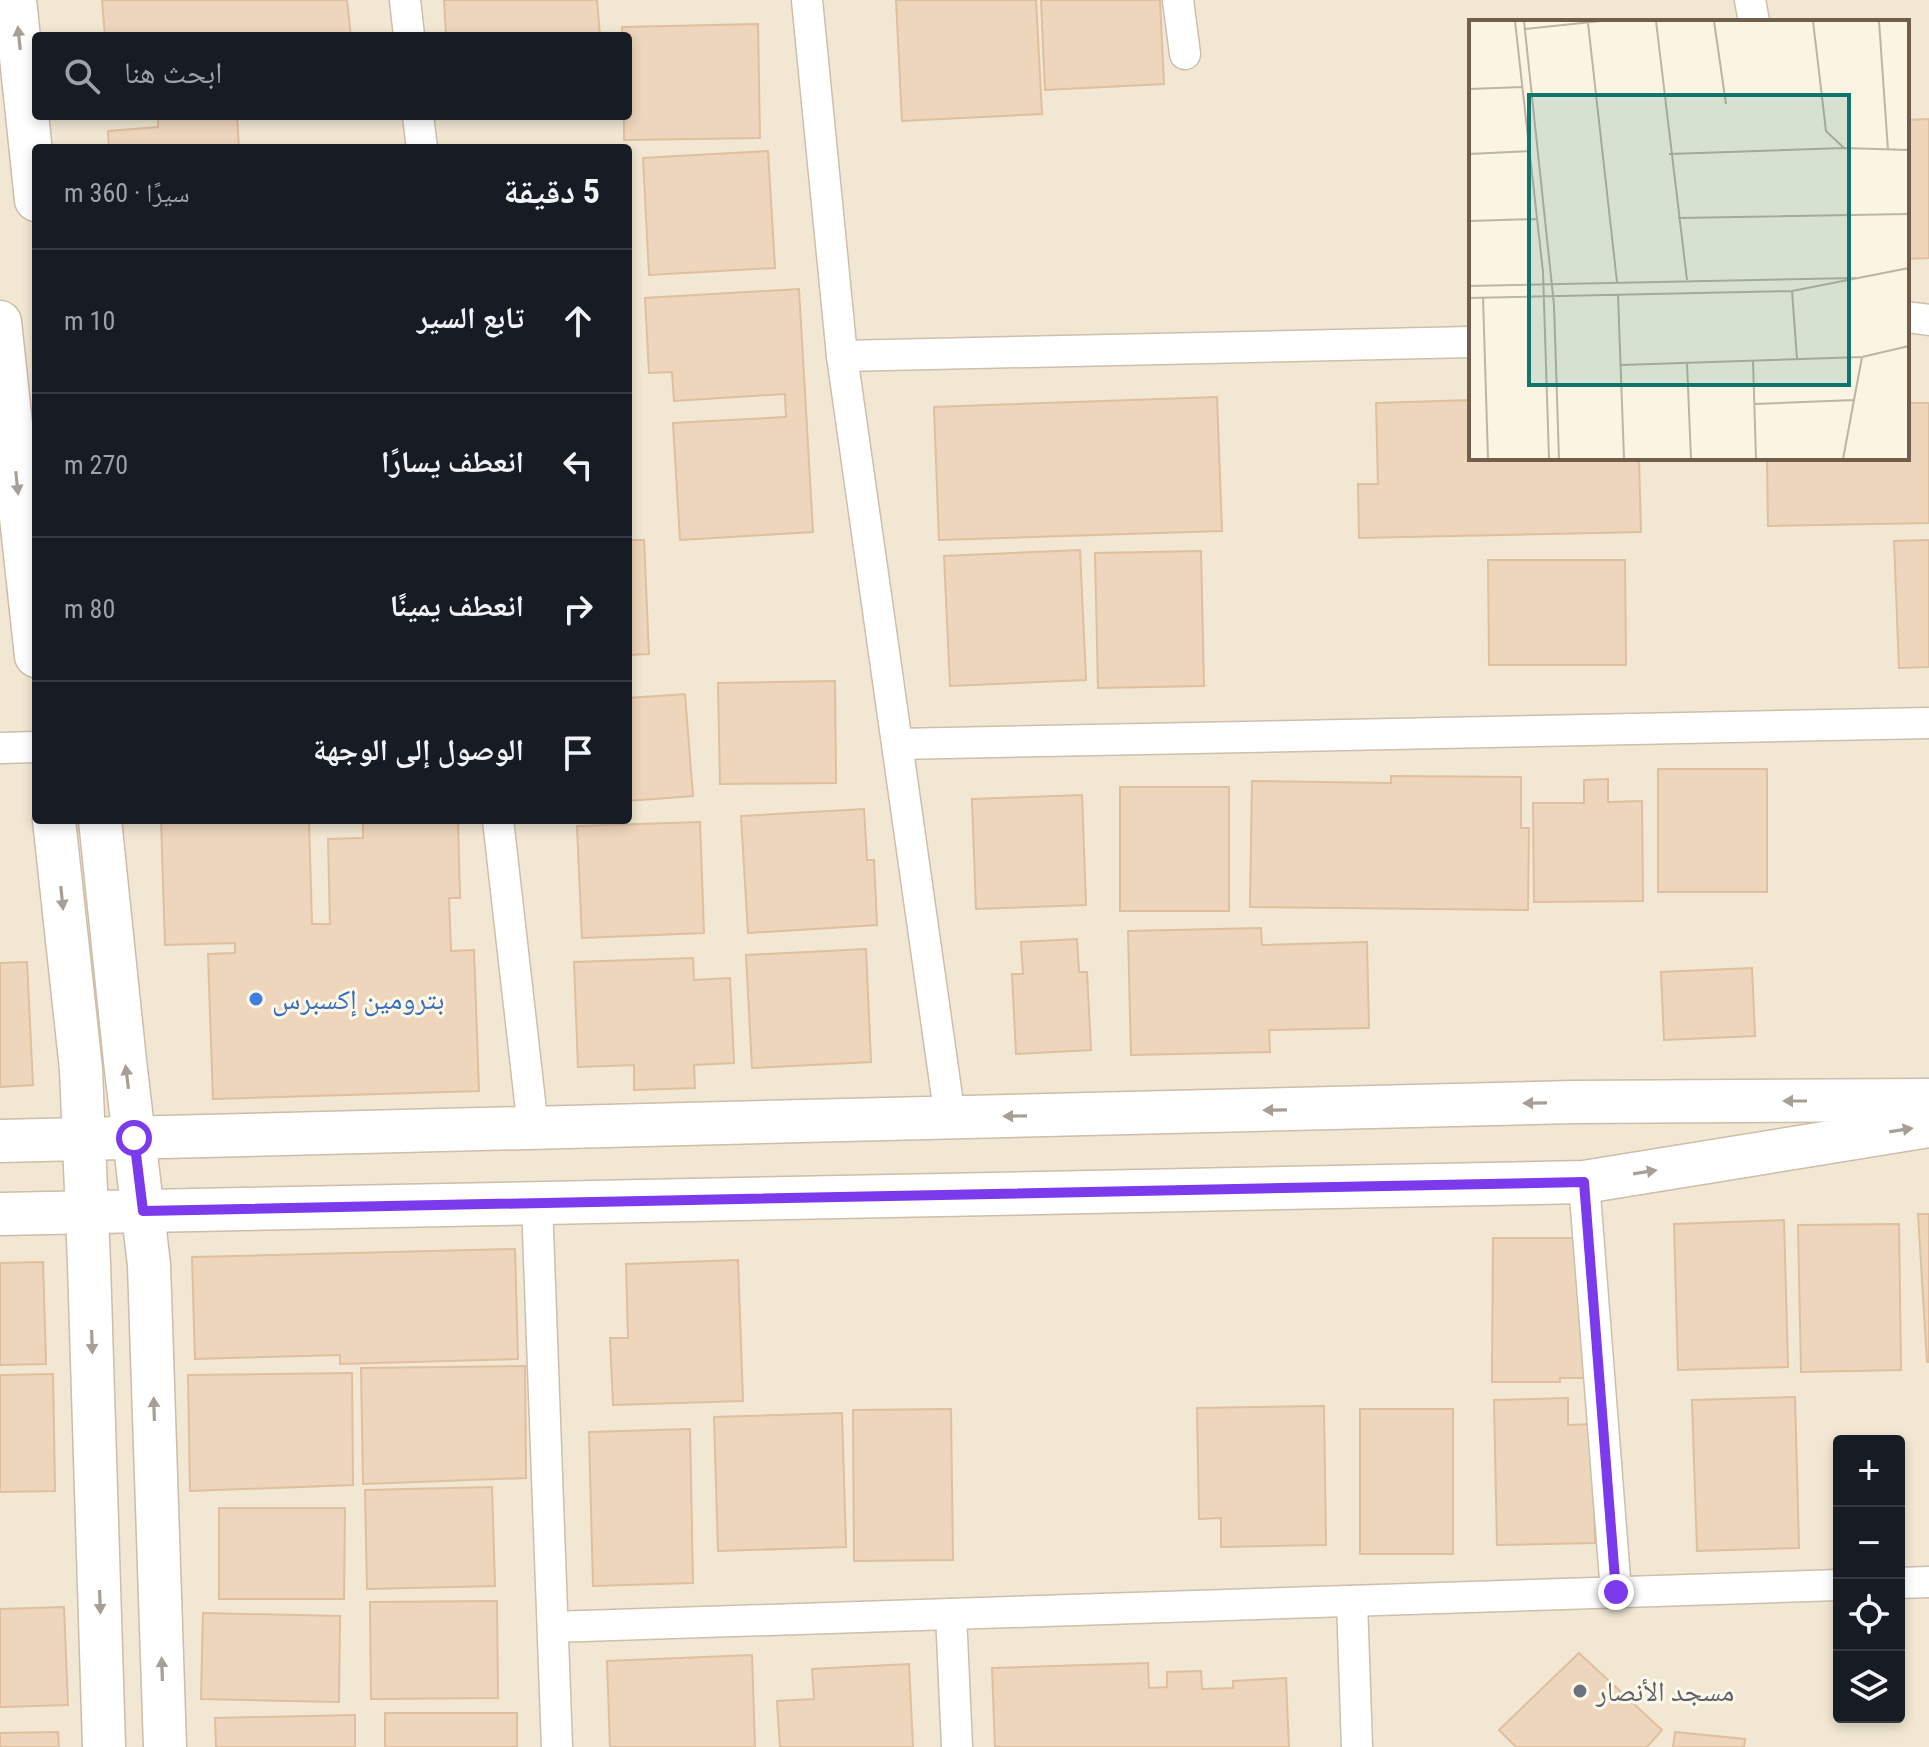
<!DOCTYPE html>
<html lang="ar">
<meta charset="utf-8">
<style>
:root{--surface:#171b24;--page:#242831;--text:#f1f3f6;--muted:#9ea1a6;--line:#363941}
body{margin:0;font-family:"Roboto Condensed","Noto Naskh Arabic",sans-serif;background:var(--page);color:var(--text);direction:rtl}
.controls{position:absolute;right:24px;bottom:24px;display:grid;overflow:hidden;border-radius:8px;box-shadow:0 4px 12px #0003}
.controls button{width:72px;height:72px;display:grid;place-items:center;padding:0;border:0;border-bottom:2px solid var(--line);background:var(--surface);color:var(--text);font:40px sans-serif}
.stop{position:absolute;width:24px;height:24px;margin:-18px;border:6px solid #7c3aed;border-radius:50%;background:#fff}
.stop.end{background:#7c3aed;border-color:#fff;box-shadow:0 2px 8px #0008}
.list{margin:0;padding:0;list-style:none}
h2{display:flex;justify-content:space-between;align-items:center;height:104px;margin:0;padding:0 32px;font-size:34px}
h2 small{font-size:26px;font-weight:400;color:var(--muted)}
.list li{display:grid;grid-template-columns:52px 1fr auto;gap:24px;align-items:center;box-sizing:border-box;height:144px;padding:0 32px;border-top:2px solid var(--line)}
.list b{display:block;font-size:30px;white-space:nowrap}
.list em{font-size:26px;font-style:normal;color:var(--muted)}
.icon{flex:none;width:44px;height:44px;fill:none;stroke:currentColor;stroke-width:2;stroke-linecap:round;stroke-linejoin:round}
.map{position:relative;flex:none;width:1929px;height:1747px;overflow:hidden;direction:ltr}
.search{position:absolute;background:var(--surface);box-shadow:0 4px 12px #0003;left:32px;top:32px;width:600px;height:88px;display:flex;align-items:center;gap:20px;box-sizing:border-box;padding:0 28px;border-radius:8px;color:var(--muted);font-size:30px}
.panel{position:absolute;background:var(--surface);box-shadow:0 4px 12px #0003;left:32px;top:144px;width:600px;height:680px;border-radius:8px;direction:rtl}
.map>svg:first-child{display:block}
.residential{fill:#f1e7d2;fill-rule:evenodd}
.building{fill:#eed6bd;stroke:#dfbf9e;stroke-width:2}
.lines{fill:none;stroke-linecap:round;stroke-linejoin:round}
.street-casing{stroke:#cdbfad;stroke-width:33}
.secondary-casing{stroke:#cdbda9;stroke-width:45}
.street{stroke:#fff;stroke-width:30}
.secondary{stroke:#fff;stroke-width:42}
.oneway{fill:#a99e93}
.route{stroke:#7c3aed;stroke-width:10}
.shop-dot{fill:#3f7fe0;stroke:#fef8e9;stroke-width:3}
.worship-dot{fill:#6b7280;stroke:#fef8e9;stroke-width:3}
.labels{text-anchor:middle;stroke-width:6;stroke-linejoin:round;paint-order:stroke}
.shop-label{font-size:28px;fill:#366cbe;stroke:#fef8e9;text-anchor:start}
.worship-label{font-size:28px;fill:#5b616d;stroke:#fef8e9;text-anchor:start}
.inset-road{fill:none;stroke:#bfb3a1;stroke-width:2}
.view{fill:#0f766e;fill-opacity:0.15;stroke:#0f766e;stroke-width:4}
.inset-edge{fill:none;stroke:#705d4b;stroke-width:4}
</style>
<div class="map">
<svg width="1929" height="1747" viewBox="0 0 1929 1747">
<rect width="100%" height="100%" fill="#faf4e3"/>
<path class="residential" d="M 0,0 L 1929,0 L 1929,1747 L 0,1747 ZM 1471,22 L 1907,22 L 1907,458 L 1471,458 ZM 36,36 L 628,36 L 628,116 L 36,116 ZM 36,148 L 628,148 L 628,820 L 36,820 ZM 1839,1441 L 1899,1441 L 1899,1717 L 1839,1717 Z"/>
<g class="building">
<polygon points="102,0 347,0 351,36 105,36"/>
<polygon points="444,0 597,0 600,36 446,36"/>
<polygon points="896,0 1036,0 1042,114 902,121"/>
<polygon points="1041,0 1160,0 1164,84 1045,90"/>
<polygon points="758,24 760,138 624,140 624,116 628,116 628,36 622,36 622,27"/>
<polygon points="196,116 237,116 239,148 109,148 108,131 158,127 158,119"/>
<polygon points="1929,119 1929,258 1907,259 1907,120"/>
<polygon points="768,151 775,268 649,275 643,158"/>
<polygon points="799,289 813,532 680,540 673,423 786,417 785,394 674,401 672,372 649,373 645,298"/>
<polygon points="1217,397 1222,531 939,540 934,407"/>
<polygon points="1471,400 1471,458 1639,458 1641,532 1359,538 1358,484 1378,484 1376,403"/>
<polygon points="1907,403 1929,403 1929,523 1768,526 1767,458 1907,458"/>
<polygon points="628,540 644,540 649,654 628,655"/>
<polygon points="1929,540 1929,667 1899,668 1894,541"/>
<polygon points="1080,550 1086,680 950,686 944,556"/>
<polygon points="1201,551 1204,686 1098,688 1095,553"/>
<polygon points="1488,560 1625,560 1626,665 1489,665"/>
<polygon points="835,681 836,783 720,784 718,683"/>
<polygon points="685,694 693,796 628,801 628,698"/>
<rect x="1658" y="769" width="109" height="123"/>
<polygon points="1391,776 1521,777 1521,828 1529,828 1528,910 1250,907 1252,781 1391,783"/>
<polygon points="1608,779 1608,802 1642,801 1643,901 1534,902 1533,803 1584,803 1584,780"/>
<rect x="1120" y="787" width="109" height="124"/>
<polygon points="1082,795 1086,905 976,909 972,799"/>
<polygon points="864,809 867,860 874,860 877,925 748,933 741,816"/>
<polygon points="161,820 309,820 312,924 330,924 328,839 363,838 363,820 458,820 460,898 449,898 451,951 474,950 479,1091 213,1099 208,954 235,953 235,943 165,945"/>
<polygon points="700,822 704,933 582,938 577,826"/>
<polygon points="1261,928 1262,945 1367,942 1369,1028 1269,1030 1270,1052 1131,1055 1128,931"/>
<polygon points="1077,939 1079,972 1087,972 1091,1050 1016,1054 1012,974 1023,974 1021,942"/>
<polygon points="866,949 871,1062 752,1068 746,955"/>
<polygon points="693,958 694,980 730,978 734,1063 694,1065 695,1088 634,1090 634,1065 578,1067 574,962"/>
<polygon points="27,962 33,1085 0,1087 0,963"/>
<polygon points="1752,968 1755,1036 1664,1040 1661,972"/>
<polygon points="1918,1214 1929,1214 1929,1362 1927,1362"/>
<polygon points="1784,1220 1788,1367 1678,1370 1674,1224"/>
<polygon points="1899,1224 1901,1370 1801,1372 1798,1225"/>
<polygon points="1493,1238 1581,1238 1594,1378 1560,1378 1560,1382 1492,1382"/>
<polygon points="515,1249 518,1359 340,1364 340,1355 195,1359 192,1257"/>
<polygon points="738,1260 743,1401 613,1405 610,1338 628,1338 626,1264"/>
<polygon points="43,1262 46,1364 0,1365 0,1263"/>
<polygon points="525,1366 526,1478 363,1484 361,1368"/>
<polygon points="352,1373 353,1485 190,1491 188,1375"/>
<polygon points="53,1374 55,1491 0,1492 0,1375"/>
<polygon points="1795,1397 1799,1548 1697,1551 1692,1400"/>
<polygon points="1568,1398 1568,1425 1592,1424 1595,1543 1497,1545 1494,1400"/>
<polygon points="1324,1406 1326,1545 1221,1547 1221,1518 1199,1519 1197,1408"/>
<polygon points="951,1409 953,1560 854,1561 853,1410"/>
<rect x="1360" y="1409" width="93" height="145"/>
<polygon points="842,1413 846,1547 718,1551 714,1417"/>
<polygon points="690,1429 693,1583 593,1586 589,1432"/>
<polygon points="492,1487 495,1586 367,1589 365,1490"/>
<polygon points="219,1508 345,1508 344,1599 219,1599"/>
<polygon points="497,1601 498,1698 371,1699 370,1602"/>
<polygon points="64,1607 68,1705 0,1707 0,1609"/>
<polygon points="203,1613 340,1616 339,1702 201,1699"/>
<polygon points="1579,1653 1662,1730 1647,1747 1516,1747 1499,1730"/>
<polygon points="752,1655 755,1747 610,1747 607,1661"/>
<polygon points="1148,1663 1149,1688 1167,1687 1167,1672 1201,1671 1202,1689 1233,1688 1233,1681 1286,1678 1289,1747 995,1747 992,1668"/>
<polygon points="909,1664 913,1747 780,1747 777,1701 814,1699 812,1669"/>
<rect x="385" y="1713" width="132" height="34"/>
<polygon points="355,1715 355,1747 216,1747 215,1718"/>
<polygon points="58,1732 59,1747 0,1747 0,1733"/>
<polygon points="1675,1732 1745,1739 1744,1747 1673,1747"/>
</g>
<g class="lines">
<defs>
<g id="street">
<polyline points="405,0 409,36"/>
<polyline points="807,0 842,356 950,1118"/>
<polyline points="1178,0 1185,54"/>
<polyline points="1750,0 1754,22"/>
<polyline points="418,116 422,148"/>
<polyline points="1907,317 1929,320"/>
<polyline points="842,356 1471,342"/>
<polyline points="898,744 1929,723"/>
<polyline points="0,748 36,747"/>
<polyline points="498,820 533,1128"/>
<polyline points="1584,1182 1616,1592"/>
<polyline points="537,1204 557,1747"/>
<polyline points="1899,1583 1929,1582"/>
<polyline points="1352,1601 1357,1747"/>
<polyline points="951,1614 957,1747"/>
<polyline points="553,1627 1839,1585"/>
</g>
<g id="secondary">
<polyline points="15,0 36,200"/>
<polyline points="0,322 36,656"/>
<polyline points="54,820 81,1069 89,1264 104,1747"/>
<polyline points="100,820 125,1061 149,1265 165,1747"/>
<polyline points="0,1141 1573,1102 1929,1100"/>
<polyline points="0,1214 1584,1182 1929,1126"/>
</g>
</defs>
<use href="#street" class="street-casing"/>
<use href="#secondary" class="secondary-casing"/>
<use href="#street" class="street"/>
<use href="#secondary" class="secondary"/>
</g>
<defs><path id="oneway-solid" d="M-6-.8H1V-3.2L6.5 0L1 3.2V.8H-6Z" transform="scale(2)"/></defs>
<g class="oneway">
<use href="#oneway-solid" transform="translate(19 38) rotate(-96)"/>
<use href="#oneway-solid" transform="translate(17 483) rotate(84)"/>
<use href="#oneway-solid" transform="translate(62 898) rotate(84)"/>
<use href="#oneway-solid" transform="translate(127 1077) rotate(-97)"/>
<use href="#oneway-solid" transform="translate(1795 1101) rotate(180)"/>
<use href="#oneway-solid" transform="translate(1535 1103) rotate(179)"/>
<use href="#oneway-solid" transform="translate(1275 1110) rotate(179)"/>
<use href="#oneway-solid" transform="translate(1015 1116) rotate(179)"/>
<use href="#oneway-solid" transform="translate(1901 1130) rotate(-9)"/>
<use href="#oneway-solid" transform="translate(1645 1172) rotate(-9)"/>
<use href="#oneway-solid" transform="translate(92 1342) rotate(88)"/>
<use href="#oneway-solid" transform="translate(154 1409) rotate(-92)"/>
<use href="#oneway-solid" transform="translate(100 1602) rotate(88)"/>
<use href="#oneway-solid" transform="translate(162 1669) rotate(-92)"/>
</g>
<g class="lines">
<polyline class="route" points="134,1138 143,1211 1584,1182 1616,1592"/>
</g>
<circle class="shop-dot" cx="256" cy="999" r="8"/>
<circle class="worship-dot" cx="1580" cy="1691" r="8"/>
<g class="labels">
<g class="shop-label">
<text x="272" y="1009">بترومين إكسبرس</text>
</g>
<g class="worship-label">
<text x="1596" y="1701">مسجد الأنصار</text>
</g>
</g>
<g transform="translate(1469 20)">
<rect width="440" height="440" fill="#faf4e3"/>
<path class="inset-road" d="M 46,1 L 74,252 L 80,439M 55,1 L 85,285 L 90,439M 187,1 L 218,260M 245,1 L 257,84M 344,1 L 357,111 L 375,128 L 440,130M 410,1 L 419,130M 119,3 L 148,262M 56,9 L 132,1M 0,69 L 54,67M 0,134 L 60,131M 200,134 L 375,128M 209,198 L 440,194M 0,201 L 68,199M 0,266 L 387,258M 323,271 L 328,339M 149,275 L 155,439M 14,277 L 19,439M 0,278 L 323,271 L 440,248M 284,341 L 287,439M 218,343 L 222,439M 152,345 L 393,337 L 440,326M 286,384 L 385,380M 374,439 L 393,337"/>
<path class="view" d="M 60,75 L 380,75 L 380,365 L 60,365 Z"/>
<rect width="440" height="440" class="inset-edge"/>
</g>
</svg>
<div class="controls">
<button>+</button>
<button>−</button>
<button><svg class="icon" aria-label="locate" viewBox="0 0 24 24"><circle cx="12" cy="12" r="6"/><path d="M12 2v4M12 18v4M2 12h4M18 12h4"/></svg></button>
<button><svg class="icon" aria-label="layers" viewBox="0 0 24 24"><path d="M12 4l9 5-9 5-9-5zM3 14l9 5 9-5"/></svg></button>
</div>
<div class="stop" style="left:134px;top:1138px"></div>
<div class="stop end" style="left:1616px;top:1592px"></div>
<div class="search"><svg class="icon" aria-label="search" viewBox="0 0 24 24"><circle cx="10" cy="10" r="6"/><path d="M15 15l6 6"/></svg>ابحث هنا</div>
<section class="panel">
<h2>5 دقيقة<small>سيرًا · 360 m</small></h2>
<ul class="list">
<li><svg class="icon" aria-label="ahead" viewBox="0 0 24 24"><path d="M12 20V5M6 11l6-6 6 6"/></svg><div><b>تابع السير</b></div><em>10 m</em></li>
<li><svg class="icon" aria-label="left" viewBox="0 0 24 24"><path d="M17 20v-9H6M10 6l-5 5 5 5"/></svg><div><b>انعطف يسارًا</b></div><em>270 m</em></li>
<li><svg class="icon" aria-label="right" viewBox="0 0 24 24"><path d="M7 20v-9h11M14 6l5 5-5 5"/></svg><div><b>انعطف يمينًا</b></div><em>80 m</em></li>
<li><svg class="icon" aria-label="arrive" viewBox="0 0 24 24"><path d="M6 21V4h12l-3 4 3 4H6"/></svg><div><b>الوصول إلى الوجهة</b></div></li>
</ul>
</section>
</div>
